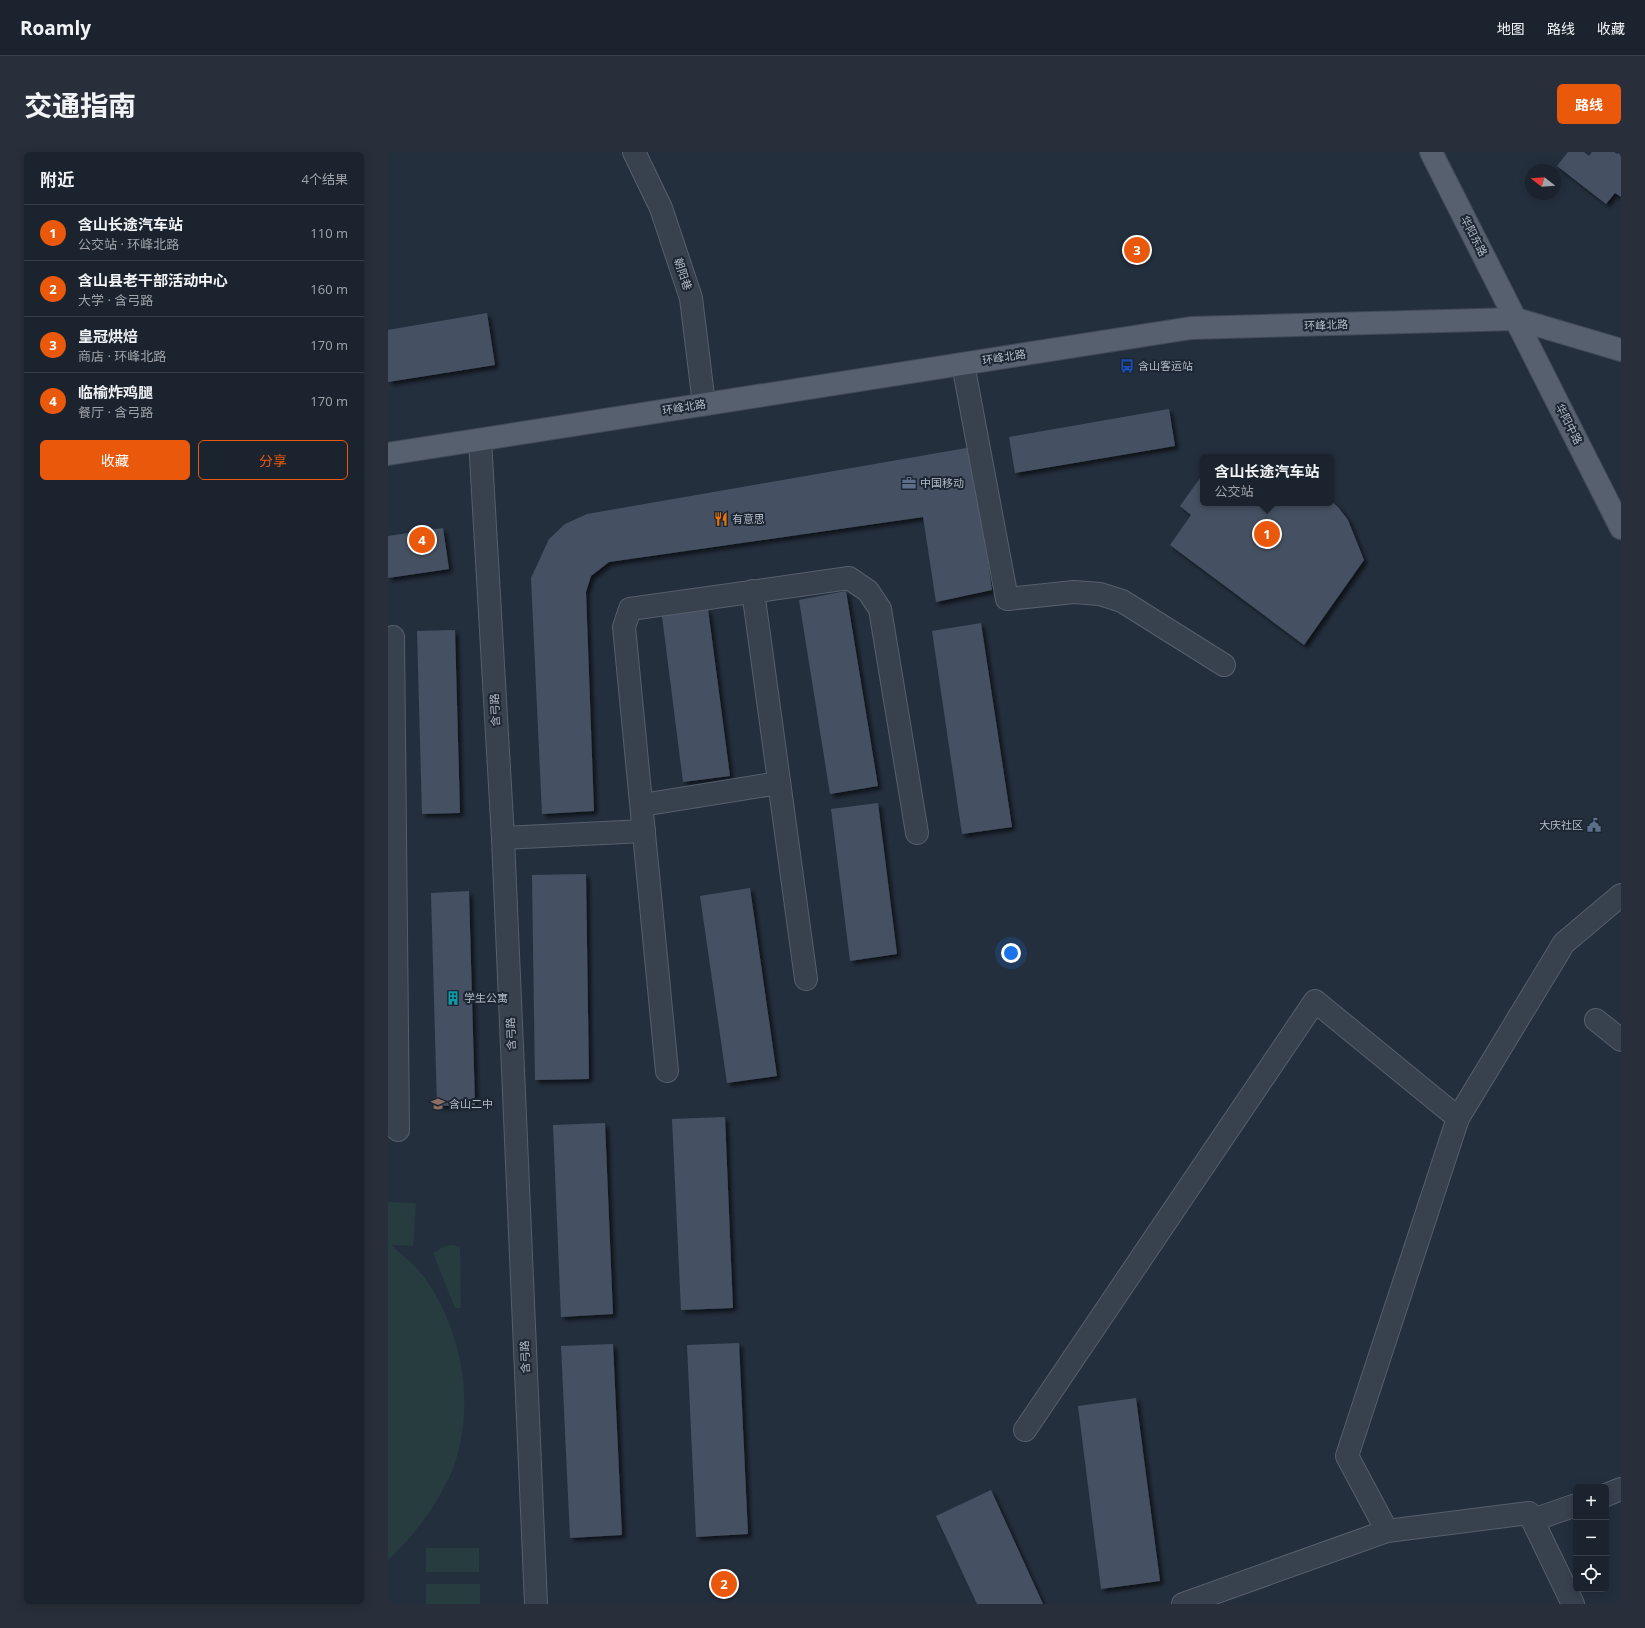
<!DOCTYPE html>
<html lang="zh">
<meta charset="utf-8">
<style>
:root{--surface:#1b232e;--page:#282f3a;--text:#f1f3f6;--muted:#a0a4aa;--line:#39404a;--accent:#ea580c}
body{margin:0;font-family:"Open Sans","Noto Sans SC",sans-serif;background:var(--page);color:var(--text)}
.controls{position:absolute;right:12px;bottom:12px;display:grid;overflow:hidden;border-radius:6px;box-shadow:0 2px 10px #0003}
.controls button{width:36px;height:36px;display:grid;place-items:center;padding:0;border:0;border-bottom:1px solid var(--line);background:var(--surface);color:var(--text);font:20px sans-serif}
.compass{position:absolute;left:1137px;top:12px;width:36px;height:36px;border-radius:50%;background:var(--surface);box-shadow:0 2px 10px #0003;rotate:287deg}
.you{position:absolute;left:623px;top:801px;width:14px;height:14px;margin:-10px;border:3px solid #fff;border-radius:50%;background:#1a73e8;box-shadow:0 0 0 6px #1a73e833}
.badge{display:grid;place-items:center;width:26px;height:26px;border-radius:50%;background:var(--accent);color:#fff;font-size:13px;font-weight:700}
.pin{position:absolute;translate:-50% -50%;border:2px solid #fff;box-shadow:0 1px 4px #0006}
.popup{position:absolute;left:812px;top:302px;width:134px;height:52px;box-sizing:border-box;display:grid;place-content:center;border-radius:6px;background:var(--surface);filter:drop-shadow(0 1px 3px #0005);font-size:13px;white-space:nowrap;color:var(--muted)}
.popup b{font-size:15px;color:var(--text)}
.popup::after{content:'';position:absolute;left:50%;top:100%;margin-left:-8px;border:8px solid transparent;border-top-color:var(--surface)}
.list{margin:0;padding:0;list-style:none}
h2{display:flex;justify-content:space-between;align-items:center;height:52px;margin:0;padding:0 16px;font-size:17px}
h2 small{font-size:13px;font-weight:400;color:var(--muted)}
.list li{display:grid;grid-template-columns:26px 1fr auto;gap:12px;align-items:center;box-sizing:border-box;height:56px;padding:0 16px;border-top:1px solid var(--line)}
.list b{display:block;font-size:15px;white-space:nowrap}
.list p{margin:0;font-size:13px;white-space:nowrap;color:var(--muted)}
.list em{font-size:13px;font-style:normal;color:var(--muted)}
.actions{display:flex;gap:8px;padding:12px 16px}
.actions a{flex:1;padding:9px 0;border:1px solid var(--accent);border-radius:6px;text-align:center;font-size:14px;color:var(--accent)}
.actions .main{background:var(--accent);color:#fff}
.icon{flex:none;width:22px;height:22px;fill:none;stroke:currentColor;stroke-width:2;stroke-linecap:round;stroke-linejoin:round}
.map{position:relative;flex:none;width:1233px;height:1452px;overflow:hidden;border-radius:6px}
header{display:flex;align-items:center;gap:24px;box-sizing:border-box;height:56px;padding:0 20px;background:var(--surface);border-bottom:1px solid var(--line)}
header strong{font-size:19px}
nav{display:flex;gap:22px;margin-inline-start:auto;font-size:14px}
.intro{display:flex;align-items:center;justify-content:space-between;box-sizing:border-box;height:96px;padding:0 24px}
h1{margin:0;font-size:28px}
.button{padding:10px 18px;border-radius:6px;background:var(--accent);color:#fff;font-size:14px;font-weight:700}
main{display:flex;gap:24px;padding:0 24px}
aside{flex:1;background:var(--surface);border-radius:6px;box-shadow:0 2px 10px #0003}
.map>svg:first-child{display:block}
.garden{fill:#263c3f}
.building{fill:#455162;filter:url(#shadow)}
.lines{fill:none;stroke-linecap:round;stroke-linejoin:round}
.minor-casing{stroke:#565f6c;stroke-width:24}
.major-casing{stroke:#414a57;stroke-width:24}
.minor{stroke:#38414e;stroke-width:22}
.major{stroke:#56606e;stroke-width:22}
.labels{text-anchor:middle;stroke-width:4;stroke-linejoin:round;paint-order:stroke}
.street-label{font-size:11px;fill:#b4bcc9;stroke:#1d2633}
.poi-label{font-size:11px;fill:#b4bcc9;stroke:#1d2633;text-anchor:start}
</style>
<header>
<strong>Roamly</strong>
<nav><a>地图</a><a>路线</a><a>收藏</a></nav>
</header>
<div class="intro"><h1>交通指南</h1><a class="button">路线</a></div>
<main>
<aside>
<h2>附近<small>4个结果</small></h2>
<ul class="list">
<li><span class="badge">1</span><div><b>含山长途汽车站</b><p>公交站 · 环峰北路</p></div><em>110 m</em></li>
<li><span class="badge">2</span><div><b>含山县老干部活动中心</b><p>大学 · 含弓路</p></div><em>160 m</em></li>
<li><span class="badge">3</span><div><b>皇冠烘焙</b><p>商店 · 环峰北路</p></div><em>170 m</em></li>
<li><span class="badge">4</span><div><b>临榆炸鸡腿</b><p>餐厅 · 含弓路</p></div><em>170 m</em></li>
</ul>
<div class="actions"><a class="main">收藏</a><a>分享</a></div>
</aside>
<div class="map">
<svg width="1233" height="1452" viewBox="0 0 1233 1452">
<defs>
<filter id="shadow"><feDropShadow dx="3.5" dy="3.5" stdDeviation="2" flood-color="#0009"/></filter>
</defs>
<rect width="100%" height="100%" fill="#242f3e"/>
<g class="garden">
<path d="M 0,1050 L 28,1051 L 25,1094 L 3,1093 C 14,1103 27,1113 36,1125 C 76,1180 90,1262 61,1326 C 46,1357 25,1385 0,1408 Z"/>
<polygon points="64,1093 72,1095 73,1156 67,1156 45,1101 57,1094"/>
<rect x="38" y="1396" width="53" height="24"/>
<rect x="38" y="1432" width="54" height="20"/>
</g>
<g class="building">
<polygon points="1180,0 1196,0 1201,4 1204,0 1226,0 1229,2 1233,0 1233,45 1227,41 1218,52 1169,14"/>
<polygon points="99,161 107,213 0,230 0,178"/>
<polygon points="781,257 787,294 627,321 621,285"/>
<polygon points="584,295 604,438 548,450 535,365 221,410 203,424 198,440 206,659 154,662 143,426 161,387 177,372 199,362"/>
<polygon points="815,322 815,351 943,351 943,349 950,355 960,368 976,408 916,493 782,393 803,363 792,354"/>
<polygon points="55,376 61,417 0,426 0,384"/>
<polygon points="458,439 490,634 442,642 411,448"/>
<polygon points="320,457 342,624 295,630 274,464"/>
<polygon points="593,471 624,675 574,682 544,479"/>
<polygon points="67,478 72,661 34,662 29,479"/>
<polygon points="490,651 509,802 462,809 443,657"/>
<polygon points="198,722 201,927 147,928 144,723"/>
<polygon points="362,736 389,924 339,931 312,744"/>
<polygon points="81,739 87,953 49,954 43,741"/>
<polygon points="337,965 345,1156 293,1158 284,967"/>
<polygon points="217,971 225,1162 173,1165 165,973"/>
<polygon points="351,1191 360,1382 308,1385 299,1193"/>
<polygon points="225,1192 234,1383 182,1386 173,1194"/>
<polygon points="748,1246 772,1429 713,1437 690,1254"/>
<polygon points="603,1338 655,1452 589,1452 548,1364"/>
</g>
<g class="lines">
<defs>
<g id="minor">
<polyline points="246,0 273,56 303,146 316,252"/>
<polyline points="575,212 619,447 686,440 712,442 734,449 836,513"/>
<polyline points="92,288 115,686 148,1452"/>
<polyline points="365,439 418,827"/>
<polyline points="5,485 10,978"/>
<polyline points="254,653 391,631"/>
<polyline points="115,686 256,679"/>
<polyline points="1208,868 1233,888"/>
<polyline points="279,919 236,475 242,457 461,426 480,439 492,457 529,681"/>
<polyline points="637,1278 927,849 1070,966"/>
<polyline points="1218,1343 1233,1337"/>
<polyline points="1145,1368 1188,1353"/>
<polyline points="999,1379 959,1304 1070,966 1176,791 1233,743"/>
<polyline points="795,1452 999,1379 1141,1361 1185,1452"/>
</g>
<g id="major">
<polyline points="1043,0 1233,376"/>
<polyline points="0,302 803,176 1128,167 1233,198"/>
</g>
</defs>
<use href="#minor" class="minor-casing"/>
<use href="#major" class="major-casing"/>
<use href="#minor" class="minor"/>
<use href="#major" class="major"/>
</g>
<defs>
<symbol id="bus-bare" viewBox="-9 -9 18 18"><path d="M-5-6H5V4H4V6H2V4H-2V6H-4V4H-5ZM-3.5-4V0h7V-4ZM-3.5 1.2v1.5H-2V1.2ZM2 1.2v1.5H3.5V1.2Z" fill="#1a4fb4" stroke="#1d2633" stroke-width="2.5" paint-order="stroke"/></symbol>
<symbol id="office-bare" viewBox="-9 -9 18 18"><path d="M-6-3h4V-5.5h4V-3h4V5H-6ZM-1-4.5V-3h2v-1.5ZM-6 0V1H6V0Z" fill="#5c6f8a" stroke="#1d2633" stroke-width="2.5" paint-order="stroke"/></symbol>
<symbol id="restaurant-bare" viewBox="-9 -9 18 18"><path d="M-5-6h1v4h1v-4h1v4h1v-4h1v5L-1.5 .5V6h-2V.5L-5-1ZM5-6V6H3V1.5H1.5Q1.5-4 5-6Z" fill="#e8710a" stroke="#1d2633" stroke-width="2.5" paint-order="stroke"/></symbol>
<symbol id="civic-bare" viewBox="-9 -9 18 18"><path d="M-.6-6.5H3V-4.5H.6V-3L4-1V1h2V6H-6V1h2V-1L-.6-3ZM-1.2 2.5V6h2.4V2.5Z" fill="#5c6f8a" stroke="#1d2633" stroke-width="2.5" paint-order="stroke"/></symbol>
<symbol id="building-bare" viewBox="-9 -9 18 18"><path d="M-4-6H4V6H1V3H-1V6H-4ZM-2.5-4.3h1.7v1.8h-1.7ZM.8-4.3h1.7v1.8H.8ZM-2.5-1h1.7V.8h-1.7ZM.8-1h1.7V.8H.8Z" fill="#0f9aa8" stroke="#1d2633" stroke-width="2.5" paint-order="stroke"/></symbol>
<symbol id="school-bare" viewBox="-9 -9 18 18"><path d="M0-5L7-2L0 1L-7-2ZM-4 1L0 2.5L4 1V4Q0 6-4 4Z" fill="#8d6e63" stroke="#1d2633" stroke-width="2.5" paint-order="stroke"/></symbol>
</defs>
<g fill-rule="evenodd">
<use href="#bus-bare" x="729" y="204" width="20" height="20"/>
<use href="#office-bare" x="511" y="321" width="20" height="20"/>
<use href="#restaurant-bare" x="323" y="357" width="20" height="20"/>
<use href="#civic-bare" x="1196" y="663" width="20" height="20"/>
<use href="#building-bare" x="55" y="836" width="20" height="20"/>
<use href="#school-bare" x="40" y="942" width="20" height="20"/>
</g>
<g class="labels">
<g class="street-label">
<text transform="translate(1086 84) rotate(63)" y="4">华阳东路</text>
<text transform="translate(295 122) rotate(72)" y="4">朝阳巷</text>
<text transform="translate(938 173) rotate(-2)" y="4">环峰北路</text>
<text transform="translate(616 205) rotate(-9)" y="4">环峰北路</text>
<text transform="translate(296 255) rotate(-9)" y="4">环峰北路</text>
<text transform="translate(1181 272) rotate(63)" y="4">华阳中路</text>
<text transform="translate(107 558) rotate(-93)" y="4">含弓路</text>
<text transform="translate(123 882) rotate(-92)" y="4">含弓路</text>
<text transform="translate(137 1205) rotate(-92)" y="4">含弓路</text>
</g>
<g class="poi-label">
<text x="750" y="218">含山客运站</text>
<text x="532" y="335">中国移动</text>
<text x="344" y="371">有意思</text>
<text x="1195" y="677" text-anchor="end">大庆社区</text>
<text x="76" y="850">学生公寓</text>
<text x="61" y="956">含山二中</text>
</g>
</g>
</svg>
<div class="controls">
<button>+</button>
<button>−</button>
<button><svg class="icon" aria-label="locate" viewBox="0 0 24 24"><circle cx="12" cy="12" r="6"/><path d="M12 2v4M12 18v4M2 12h4M18 12h4"/></svg></button>
</div>
<svg class="compass" viewBox="-18 -18 36 36"><path d="M0-13l5 13h-10z" fill="#e53935"/><path d="M0 13l5-13h-10z" fill="#a0a4aa"/></svg>
<div class="you"></div>
<div class="pin badge" style="left:879px;top:382px">1</div>
<div class="popup"><b>含山长途汽车站</b>公交站</div>
<div class="pin badge" style="left:336px;top:1432px">2</div>
<div class="pin badge" style="left:749px;top:98px">3</div>
<div class="pin badge" style="left:34px;top:388px">4</div>
</div>
</main>
